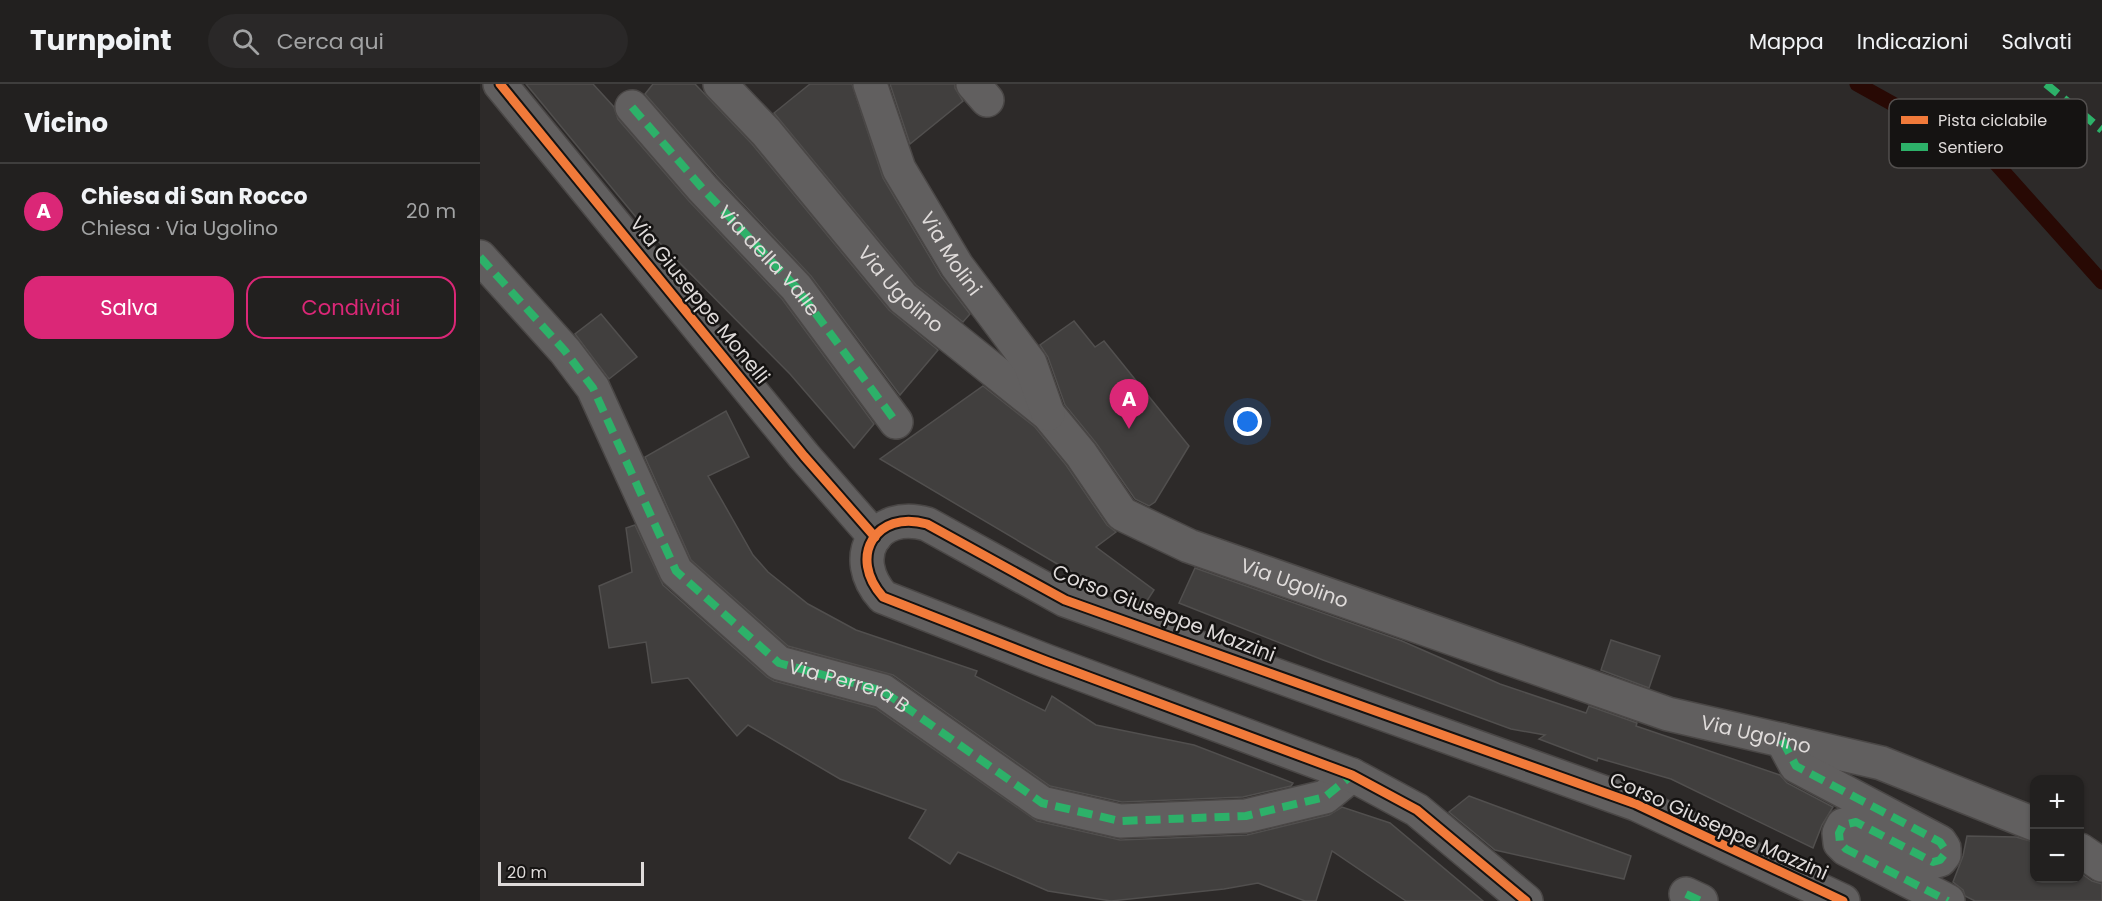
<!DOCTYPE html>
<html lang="it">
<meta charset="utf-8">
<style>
:root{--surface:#22201f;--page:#2a2828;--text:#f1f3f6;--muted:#a2a3a4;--line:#3f3e3d;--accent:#db2777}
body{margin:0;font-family:Poppins,sans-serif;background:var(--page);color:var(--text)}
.controls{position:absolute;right:18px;bottom:18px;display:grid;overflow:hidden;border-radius:12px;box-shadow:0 2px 4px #0004}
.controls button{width:54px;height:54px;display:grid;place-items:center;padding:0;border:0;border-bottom:2px solid var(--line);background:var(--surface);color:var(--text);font:30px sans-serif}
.scale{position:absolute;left:18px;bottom:15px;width:146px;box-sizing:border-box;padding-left:6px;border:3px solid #dfdbda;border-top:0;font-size:16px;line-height:21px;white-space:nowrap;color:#dfdbda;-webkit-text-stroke:4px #151312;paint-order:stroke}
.you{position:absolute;left:768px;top:338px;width:21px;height:21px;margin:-15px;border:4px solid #fff;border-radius:50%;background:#1a73e8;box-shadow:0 0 0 9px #1a73e833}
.badge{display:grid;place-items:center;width:39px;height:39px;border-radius:50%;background:var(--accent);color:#fff;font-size:20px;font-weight:700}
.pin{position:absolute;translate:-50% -50px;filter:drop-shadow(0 2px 3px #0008)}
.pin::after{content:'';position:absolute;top:32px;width:21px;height:18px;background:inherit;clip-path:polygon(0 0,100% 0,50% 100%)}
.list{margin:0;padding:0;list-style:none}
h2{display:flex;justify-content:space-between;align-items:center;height:78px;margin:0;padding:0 24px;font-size:26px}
h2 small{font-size:20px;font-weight:400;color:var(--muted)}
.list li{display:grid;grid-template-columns:39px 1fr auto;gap:18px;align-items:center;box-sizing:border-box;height:96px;padding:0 24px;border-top:2px solid var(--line)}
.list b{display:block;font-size:22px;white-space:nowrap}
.list p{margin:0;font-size:20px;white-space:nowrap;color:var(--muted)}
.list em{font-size:20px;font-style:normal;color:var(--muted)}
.actions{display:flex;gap:12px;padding:18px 24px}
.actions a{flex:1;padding:14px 0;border:2px solid var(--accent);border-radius:18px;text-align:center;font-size:21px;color:var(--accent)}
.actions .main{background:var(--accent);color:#fff}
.icon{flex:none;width:33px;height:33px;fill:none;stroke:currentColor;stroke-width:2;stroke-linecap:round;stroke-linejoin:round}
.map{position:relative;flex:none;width:1622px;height:817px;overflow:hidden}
header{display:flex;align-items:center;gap:36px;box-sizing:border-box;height:84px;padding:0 30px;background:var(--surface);border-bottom:2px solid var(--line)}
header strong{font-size:28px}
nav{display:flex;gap:33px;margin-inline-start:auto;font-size:21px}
.search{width:420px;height:54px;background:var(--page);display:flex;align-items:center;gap:15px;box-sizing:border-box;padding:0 21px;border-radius:33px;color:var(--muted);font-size:22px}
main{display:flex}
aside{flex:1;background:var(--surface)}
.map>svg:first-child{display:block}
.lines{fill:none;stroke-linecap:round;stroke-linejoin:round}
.stream{stroke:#280904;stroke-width:15}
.building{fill:#413f3e;stroke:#514f4e;stroke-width:1.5}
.minor-casing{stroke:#4a4746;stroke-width:36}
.minor{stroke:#615f5f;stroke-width:33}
.quiet{stroke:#2db169;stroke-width:8;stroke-dasharray:15 8;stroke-linecap:butt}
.cycleway-casing{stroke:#151312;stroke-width:13}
.cycleway{stroke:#f17a3a;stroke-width:9}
.labels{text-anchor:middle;stroke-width:5;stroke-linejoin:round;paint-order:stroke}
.street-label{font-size:20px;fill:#dfdbda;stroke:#151312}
.key{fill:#151312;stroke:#524f4e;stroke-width:1.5}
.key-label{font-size:16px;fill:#dfdbda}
</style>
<header>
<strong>Turnpoint</strong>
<div class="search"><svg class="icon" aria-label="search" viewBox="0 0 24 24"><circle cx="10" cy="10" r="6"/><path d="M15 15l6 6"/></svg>Cerca qui</div>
<nav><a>Mappa</a><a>Indicazioni</a><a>Salvati</a></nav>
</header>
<main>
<aside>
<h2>Vicino<small></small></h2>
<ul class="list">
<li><span class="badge">A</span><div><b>Chiesa di San Rocco</b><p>Chiesa · Via Ugolino</p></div><em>20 m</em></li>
</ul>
<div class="actions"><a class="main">Salva</a><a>Condividi</a></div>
</aside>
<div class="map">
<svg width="1622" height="817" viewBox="0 0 1622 817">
<rect width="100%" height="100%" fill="#2d2a29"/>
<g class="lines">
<polyline class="stream" points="1377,0 1512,75 1622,198"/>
</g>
<g class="building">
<polygon points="46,0 113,0 134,23 138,35 209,117 302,215 394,340 374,364 310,290 165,144"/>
<polygon points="173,0 215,0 272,60 409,226 458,266 420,311 331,192 237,92 165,10"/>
<polygon points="330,0 372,0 403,94 461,192 490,230 483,238 436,201 294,29"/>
<polygon points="410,0 475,0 475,4 483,17 430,60"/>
<polygon points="121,230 157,273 129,295 95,250"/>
<polygon points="594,237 615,263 624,257 709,362 675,418 669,422 655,415 616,359 585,321 568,273 560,261"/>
<polygon points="503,302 555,343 586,381 627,441 636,448 616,463 674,506 663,523 579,481 400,375"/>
<polygon points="246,327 269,373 228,392 273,471 288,488 328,520 376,546 497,587 495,592 565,627 572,612 616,641 714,661 813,699 811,702 763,713 642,718 570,702 413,591 308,562 211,476 165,373"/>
<polygon points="155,441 183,501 287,593 294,597 395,624 557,737 640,756 767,751 849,731 862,723 910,739 1003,817 926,817 852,767 836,817 825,817 778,799 744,805 631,817 568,807 478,768 470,780 429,754 446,726 360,695 268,641 257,652 208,594 172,599 166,558 129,564 119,502 152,488 146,444"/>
<polygon points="715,484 922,557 1020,600 1106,629 1109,622 1157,639 1156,642 1300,691 1307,699 1353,723 1342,741 1333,764 1191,695 1118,674 1117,677 1059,655 1065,651 1031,645 843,576 699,519"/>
<polygon points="1131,556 1180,572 1169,604 1121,586"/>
<polygon points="989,712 1151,772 1144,795 1015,766 969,728"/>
<polygon points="1487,752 1536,753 1554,758 1554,795 1599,795 1599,788 1612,797 1622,800 1622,817 1495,817 1485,812 1483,806 1473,798 1483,772"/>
</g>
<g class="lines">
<defs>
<g id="minor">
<polyline points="20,0 324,372 395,453"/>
<path id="s1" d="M 240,0 L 286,48 L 423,214 L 568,330 L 601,370 L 642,430 L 709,462 L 1188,630 L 1401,679 L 1554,740"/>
<path id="s2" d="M 390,0 L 419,85 L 477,182 L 550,279 L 568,330"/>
<polyline points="493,0 507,16"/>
<path id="s3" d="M 152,23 L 223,105 L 316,203 L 416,338"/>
<path id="s4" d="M 0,173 L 85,267 L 113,304 L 196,487 L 299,579 L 403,607 L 562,719 L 640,737 L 766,732 L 845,713 L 872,691"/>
<polyline points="1302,656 1316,682 1460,758 1464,764 1464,771 1460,776 1453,778 1376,738 1363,741 1359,749 1360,759 1366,765 1468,817"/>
<polyline points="1600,766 1622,781"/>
<polyline points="1206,810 1221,817"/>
<path d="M 1046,817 L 937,726 L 872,691 L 566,577 L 403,513 C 367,473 396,425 447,440 L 585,516 L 1156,720 L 1363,817"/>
</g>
</defs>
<use href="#minor" class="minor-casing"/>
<use href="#minor" class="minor"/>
<g class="quiet">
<polyline points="1566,0 1622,46"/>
<polyline points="152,23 223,105 316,203 416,338"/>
<polyline points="0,173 85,267 113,304 196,487 299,579 403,607 562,719 640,737 766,732 845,713 872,691"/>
<polyline points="1302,656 1316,682 1460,758 1464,764 1464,771 1460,776 1453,778 1376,738 1363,741 1359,749 1360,759 1366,765 1468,817"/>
<polyline points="1206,810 1221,817"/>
</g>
<defs>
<g id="cycleway">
<polyline points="20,0 324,372 395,453"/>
<path d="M 1046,817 L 937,726 L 872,691 L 566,577 L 403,513 C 367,473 396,425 447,440 L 585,516 L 1156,720 L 1363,817"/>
</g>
</defs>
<use href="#cycleway" class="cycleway-casing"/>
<use href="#cycleway" class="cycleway"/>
</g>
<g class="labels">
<g class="street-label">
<text dy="7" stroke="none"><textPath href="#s2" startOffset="189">Via Molini</textPath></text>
<text dy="7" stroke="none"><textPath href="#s3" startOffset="206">Via della Valle</textPath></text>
<text dy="7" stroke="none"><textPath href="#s1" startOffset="274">Via Ugolino</textPath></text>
<text transform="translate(220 216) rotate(51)" y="7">Via Giuseppe Monelli</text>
<text dy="7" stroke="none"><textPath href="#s1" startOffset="778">Via Ugolino</textPath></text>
<text transform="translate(684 529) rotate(21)" y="7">Corso Giuseppe Mazzini</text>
<text dy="7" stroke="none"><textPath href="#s4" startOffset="586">Via Perrera B</textPath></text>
<text dy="7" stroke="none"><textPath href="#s1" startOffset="1264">Via Ugolino</textPath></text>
<text transform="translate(1239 742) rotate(24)" y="7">Corso Giuseppe Mazzini</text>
</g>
</g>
<rect x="1409" y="15" width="198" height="69" rx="9" class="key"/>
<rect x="1421" y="32" width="27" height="8" fill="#f17a3a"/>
<rect x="1421" y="59" width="27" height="8" fill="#2db169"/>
<g class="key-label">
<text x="1458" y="42">Pista ciclabile</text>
<text x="1458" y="69">Sentiero</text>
</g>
</svg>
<div class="controls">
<button>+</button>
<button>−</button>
</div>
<div class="scale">20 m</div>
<div class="you"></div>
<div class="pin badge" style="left:649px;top:345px">A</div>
</div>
</main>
